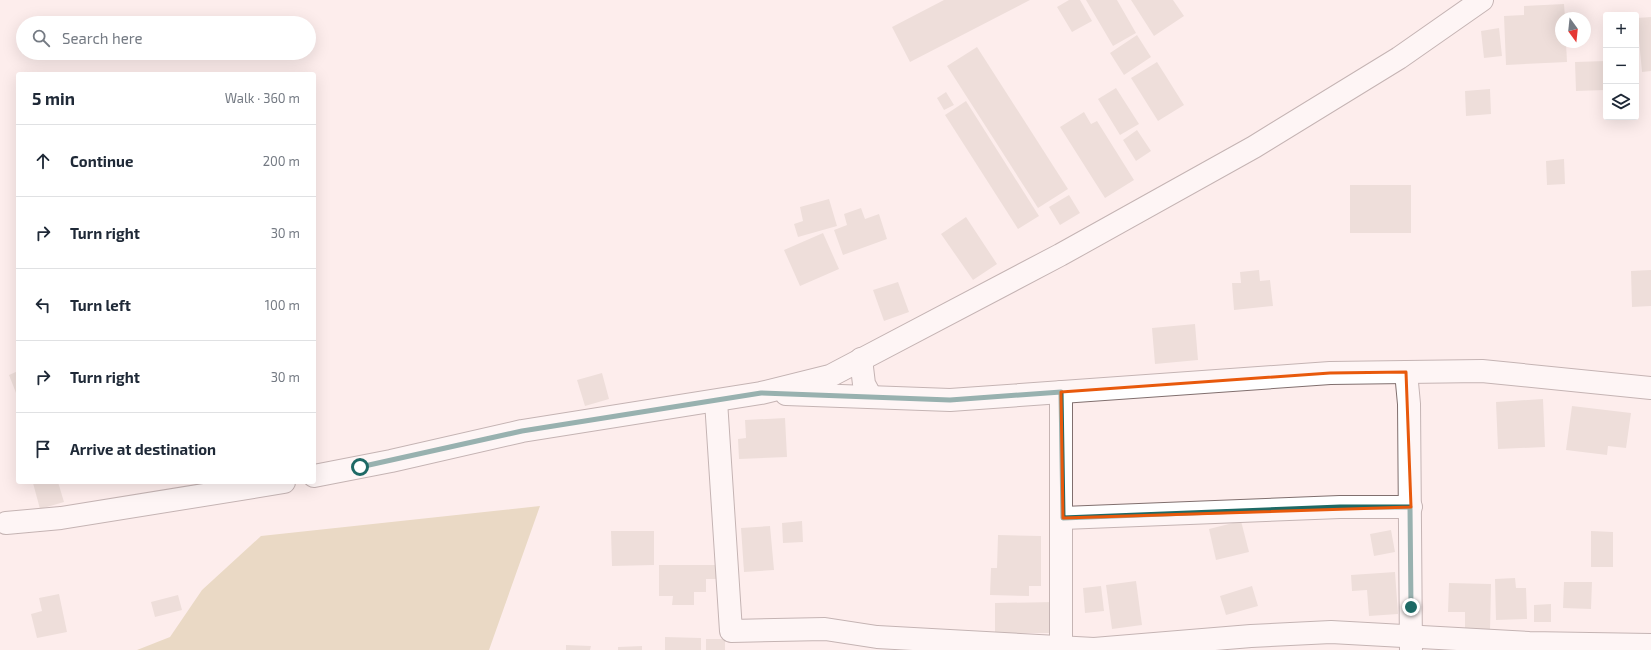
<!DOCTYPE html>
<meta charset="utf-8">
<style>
:root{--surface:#fff;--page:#f6f6f7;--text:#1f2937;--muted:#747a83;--line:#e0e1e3}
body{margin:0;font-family:"Exo 2",sans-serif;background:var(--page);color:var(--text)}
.controls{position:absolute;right:12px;top:12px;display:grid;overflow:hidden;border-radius:4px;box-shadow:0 4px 16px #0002}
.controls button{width:36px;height:36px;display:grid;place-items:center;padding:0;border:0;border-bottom:1px solid var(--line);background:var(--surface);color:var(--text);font:20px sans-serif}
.compass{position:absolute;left:1555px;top:12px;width:36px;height:36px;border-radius:50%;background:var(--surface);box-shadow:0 4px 16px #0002;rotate:165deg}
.stop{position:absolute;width:12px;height:12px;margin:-9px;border:3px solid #1d6965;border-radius:50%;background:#fff}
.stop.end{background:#1d6965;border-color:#fff;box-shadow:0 1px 4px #0008}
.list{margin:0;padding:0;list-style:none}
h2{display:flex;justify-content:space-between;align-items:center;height:52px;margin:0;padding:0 16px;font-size:17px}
h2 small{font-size:13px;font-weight:400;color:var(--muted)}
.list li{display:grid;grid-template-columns:26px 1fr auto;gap:12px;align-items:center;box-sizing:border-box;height:72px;padding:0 16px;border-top:1px solid var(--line)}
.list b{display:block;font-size:15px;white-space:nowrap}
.list em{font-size:13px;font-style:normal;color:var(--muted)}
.icon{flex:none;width:22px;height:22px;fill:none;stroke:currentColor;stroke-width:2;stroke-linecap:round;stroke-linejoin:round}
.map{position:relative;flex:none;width:1651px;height:650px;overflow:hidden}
.search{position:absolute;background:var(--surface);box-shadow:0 4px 16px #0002;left:16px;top:16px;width:300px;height:44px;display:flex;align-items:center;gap:10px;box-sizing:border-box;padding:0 14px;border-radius:22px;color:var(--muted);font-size:15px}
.panel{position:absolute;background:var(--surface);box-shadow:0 4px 16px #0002;left:16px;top:72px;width:300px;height:412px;border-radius:4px}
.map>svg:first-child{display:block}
.green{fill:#d2c294}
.building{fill:#dbcdc3}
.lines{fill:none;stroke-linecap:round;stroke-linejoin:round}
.street-casing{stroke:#806f6e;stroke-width:24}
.street{stroke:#fff;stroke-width:22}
.route{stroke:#1d6965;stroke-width:5}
.marked{fill:none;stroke:#e8590c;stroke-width:3;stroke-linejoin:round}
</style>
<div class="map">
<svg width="1651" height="650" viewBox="0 0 1651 650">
<rect width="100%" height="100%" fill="#fdedec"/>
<polygon class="green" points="540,506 489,650 137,650 170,637 202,590 261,536"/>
<g class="building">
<polygon points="944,0 1030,0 910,62 892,27"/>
<polygon points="1069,0 1080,0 1092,21 1072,32 1057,7"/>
<polygon points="1086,0 1117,0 1136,33 1113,46"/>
<polygon points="1131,0 1173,0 1184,16 1154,36"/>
<polygon points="1564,4 1565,18 1561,18 1561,42 1566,42 1567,62 1506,65 1504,16 1524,15 1524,6"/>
<polygon points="1651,17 1651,71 1642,72 1637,18"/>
<polygon points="1499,28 1502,56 1484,58 1481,31"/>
<polygon points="1137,35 1151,57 1124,75 1110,53"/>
<polygon points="977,47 1068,189 1038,208 947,66"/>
<polygon points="1606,61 1606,90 1576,91 1575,62"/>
<polygon points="1157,62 1184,105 1158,121 1131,78"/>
<polygon points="1116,88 1139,124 1120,135 1098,99"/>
<polygon points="1490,89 1491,114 1466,116 1465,91"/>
<polygon points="946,92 954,105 944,110 937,98"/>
<polygon points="966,101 1039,216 1018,229 945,115"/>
<polygon points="1084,112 1091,124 1097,121 1134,180 1105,198 1060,127"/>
<polygon points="1137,130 1151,151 1136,161 1123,140"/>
<polygon points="1564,159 1565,184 1547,185 1546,161"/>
<rect x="1350" y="185" width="61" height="48"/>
<polygon points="1069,195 1080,213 1060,225 1049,207"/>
<polygon points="829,199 837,226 798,237 794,224 803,221 800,207"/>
<polygon points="861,208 865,219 879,214 887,239 843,255 834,230 847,225 844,214"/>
<polygon points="966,217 997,264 973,280 941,234"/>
<polygon points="823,233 839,269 800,286 784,250"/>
<polygon points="1259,270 1260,281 1270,280 1273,306 1234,310 1232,283 1241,283 1240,272"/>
<polygon points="1651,270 1651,306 1632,307 1631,271"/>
<polygon points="898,282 909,312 884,321 873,290"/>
<polygon points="1195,324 1198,360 1155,364 1152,328"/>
<polygon points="18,371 18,398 9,375"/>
<polygon points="602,373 609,399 585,406 577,380"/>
<polygon points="1543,399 1545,447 1498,449 1496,402"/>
<polygon points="1572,406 1631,413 1626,448 1608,446 1607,455 1566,450"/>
<polygon points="785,418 787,457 739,459 738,439 746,438 745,420"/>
<polygon points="38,482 58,482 64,502 40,509 33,483"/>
<polygon points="802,521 803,542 783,543 782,523"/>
<polygon points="1241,521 1249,552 1216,560 1209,529"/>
<polygon points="770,526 774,570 744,572 741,528"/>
<polygon points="1391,530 1395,552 1374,556 1370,534"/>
<polygon points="611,531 654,531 654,565 612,566"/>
<polygon points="1591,531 1613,532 1613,567 1591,567"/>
<polygon points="998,535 1041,536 1041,586 1029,586 1029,596 990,595 991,568 997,568"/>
<polygon points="659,565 717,565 716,579 706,579 706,592 694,592 694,605 672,605 673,596 659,596"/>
<polygon points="1395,572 1398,614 1369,616 1367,590 1352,591 1351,575"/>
<polygon points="1515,578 1516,588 1526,588 1527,619 1496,620 1495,579"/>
<polygon points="1136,581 1142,625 1112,629 1106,585"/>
<polygon points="1564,582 1592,582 1591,609 1563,608"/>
<polygon points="1449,583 1491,584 1490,632 1465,631 1465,612 1448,612"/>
<polygon points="1101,586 1104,611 1085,613 1083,588"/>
<polygon points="1252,586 1258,606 1226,615 1220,596"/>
<polygon points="59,594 67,632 37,638 31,614 42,611 39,598"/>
<polygon points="178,595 182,610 155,617 151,602"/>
<polygon points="1054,602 1054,633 995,633 995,603"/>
<polygon points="1551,604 1551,622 1534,622 1534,605"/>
<polygon points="665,637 701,638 701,650 665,650"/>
<rect x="706" y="639" width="19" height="11"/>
<polygon points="566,645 591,646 590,650 566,650"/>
<polygon points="642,646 642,650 618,650 618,647"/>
</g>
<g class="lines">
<defs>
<g id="street">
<polyline points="861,359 864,384 871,397"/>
<polyline points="1406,372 1409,404 1411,650"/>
<polyline points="786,394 950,400 1330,373 1482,371 1651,388"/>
<polyline points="716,401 731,631 825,629 877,637 1094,649 1251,636 1331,632 1529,643 1651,645"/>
<polyline points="314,476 391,461 522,431 761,393 830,376 1060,255 1254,147 1399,58 1482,0"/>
<polyline points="1063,518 1340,507 1411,507"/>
<polyline points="6,523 61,518 284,482"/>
<polyline points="1061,647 1061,392"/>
</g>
</defs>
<use href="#street" class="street-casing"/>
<use href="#street" class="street"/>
</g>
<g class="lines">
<polyline class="route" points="360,467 522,431 761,393 950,400 1061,392 1063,518 1340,507 1410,507 1411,607"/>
</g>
<path d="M0 0H1651V650H0ZM 1406,372 L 1411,507 L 1063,518 L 1061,392 L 1330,373 Z" fill="#fdedec" fill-opacity=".55" fill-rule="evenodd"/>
<path class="marked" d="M 1406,372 L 1411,507 L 1063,518 L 1061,392 L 1330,373 Z"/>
</svg>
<div class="controls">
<button>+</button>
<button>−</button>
<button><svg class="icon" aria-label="layers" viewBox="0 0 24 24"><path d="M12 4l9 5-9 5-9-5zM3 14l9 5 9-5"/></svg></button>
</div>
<svg class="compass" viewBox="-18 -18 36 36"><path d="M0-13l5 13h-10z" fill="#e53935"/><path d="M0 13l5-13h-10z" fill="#747a83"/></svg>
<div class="stop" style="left:360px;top:467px"></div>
<div class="stop end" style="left:1411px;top:607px"></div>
<div class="search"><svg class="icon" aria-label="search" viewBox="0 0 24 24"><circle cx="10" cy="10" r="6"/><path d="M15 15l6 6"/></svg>Search here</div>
<section class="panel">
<h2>5 min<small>Walk · 360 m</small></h2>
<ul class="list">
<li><svg class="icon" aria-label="ahead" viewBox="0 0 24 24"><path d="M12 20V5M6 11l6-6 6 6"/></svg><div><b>Continue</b></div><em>200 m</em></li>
<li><svg class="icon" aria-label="right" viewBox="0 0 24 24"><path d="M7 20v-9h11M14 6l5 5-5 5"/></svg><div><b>Turn right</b></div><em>30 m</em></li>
<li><svg class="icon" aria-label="left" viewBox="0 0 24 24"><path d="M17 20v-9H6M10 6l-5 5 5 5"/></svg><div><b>Turn left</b></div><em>100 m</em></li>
<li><svg class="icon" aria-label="right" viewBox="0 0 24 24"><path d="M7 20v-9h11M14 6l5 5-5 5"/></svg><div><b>Turn right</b></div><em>30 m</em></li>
<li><svg class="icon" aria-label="arrive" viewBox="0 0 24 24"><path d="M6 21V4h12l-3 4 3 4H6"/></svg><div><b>Arrive at destination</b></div></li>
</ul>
</section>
</div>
